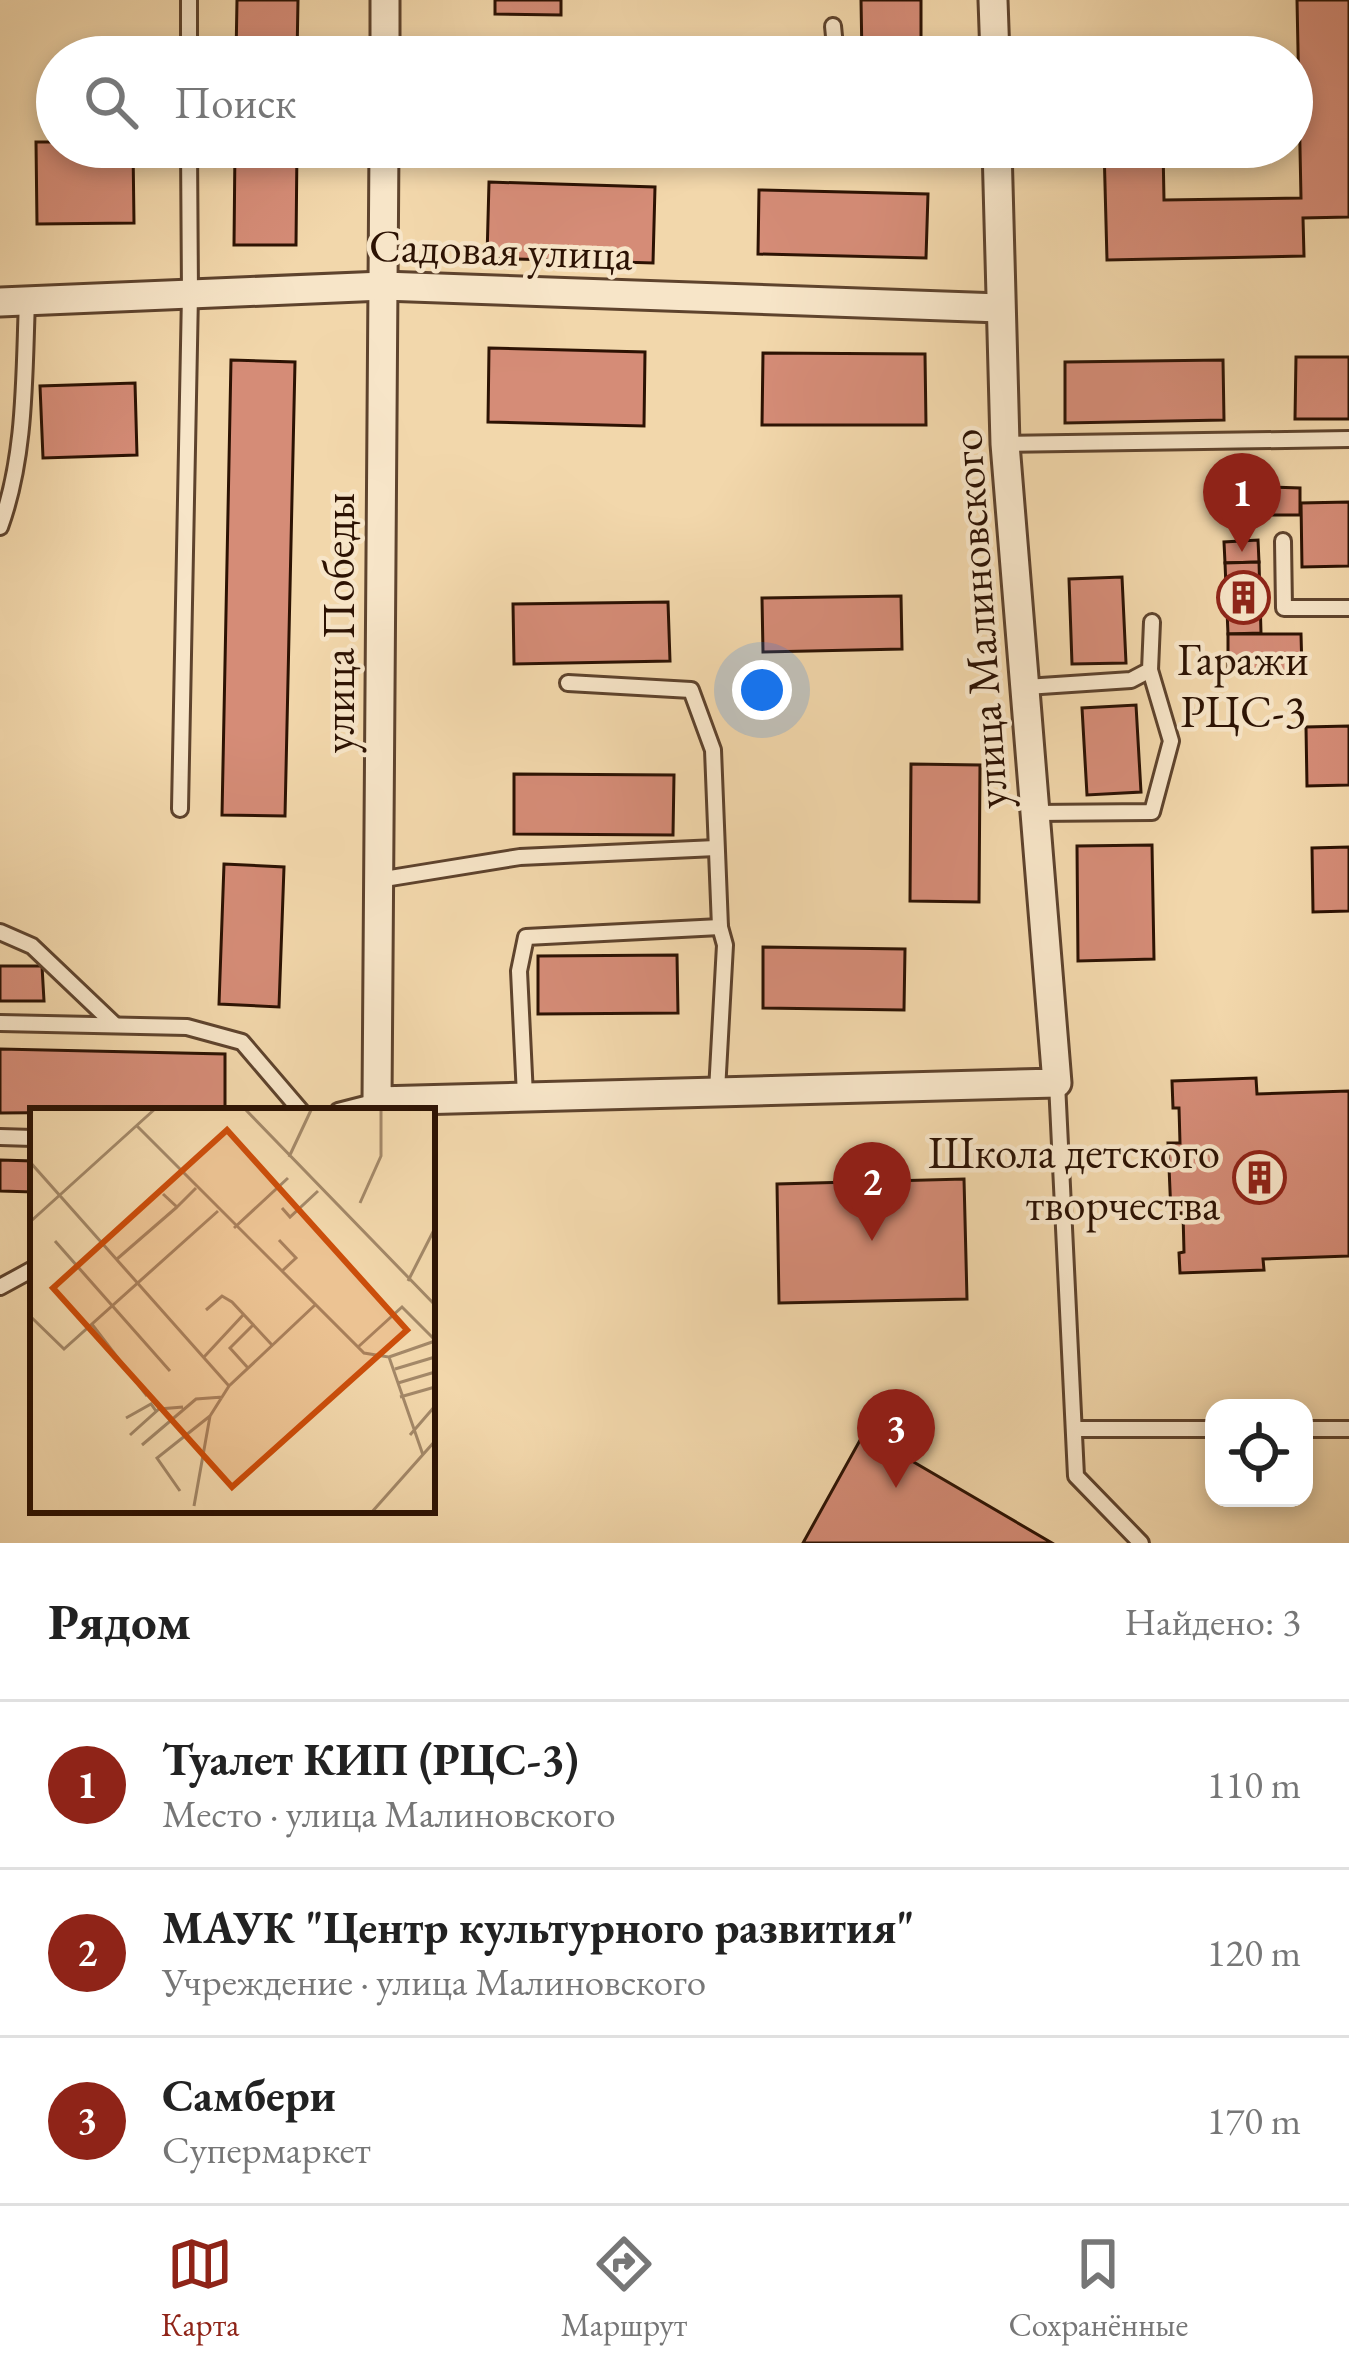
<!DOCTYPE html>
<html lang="ru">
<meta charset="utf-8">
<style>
:root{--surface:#fff;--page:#f2f2f2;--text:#222;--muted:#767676;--line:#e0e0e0;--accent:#8f2418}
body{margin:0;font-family:"EB Garamond",serif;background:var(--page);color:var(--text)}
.controls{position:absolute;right:36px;bottom:36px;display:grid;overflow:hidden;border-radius:24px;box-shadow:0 6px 18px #0003}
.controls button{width:108px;height:108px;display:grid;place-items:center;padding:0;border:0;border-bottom:3px solid var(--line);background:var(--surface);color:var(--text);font:60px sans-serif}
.you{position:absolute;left:762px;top:690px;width:42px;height:42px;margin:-30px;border:9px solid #fff;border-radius:50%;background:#1a73e8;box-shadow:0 0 0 18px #1a73e833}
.badge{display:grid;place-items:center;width:78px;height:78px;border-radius:50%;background:var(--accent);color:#fff;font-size:39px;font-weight:700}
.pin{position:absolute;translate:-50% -99px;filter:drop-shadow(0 3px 6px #0008)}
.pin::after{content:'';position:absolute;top:63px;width:42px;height:36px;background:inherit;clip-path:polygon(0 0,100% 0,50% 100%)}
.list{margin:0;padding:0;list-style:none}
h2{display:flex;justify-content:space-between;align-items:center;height:156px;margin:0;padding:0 48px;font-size:51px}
h2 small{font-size:39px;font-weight:400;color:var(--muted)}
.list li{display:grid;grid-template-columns:78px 1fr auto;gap:36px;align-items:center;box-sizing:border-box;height:168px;padding:0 48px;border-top:3px solid var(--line)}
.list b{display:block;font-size:45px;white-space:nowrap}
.list p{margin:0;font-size:39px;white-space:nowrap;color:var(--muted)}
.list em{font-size:39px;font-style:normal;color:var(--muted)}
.icon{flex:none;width:66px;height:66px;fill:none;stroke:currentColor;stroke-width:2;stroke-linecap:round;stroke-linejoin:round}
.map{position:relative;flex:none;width:1349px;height:1543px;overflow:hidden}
.search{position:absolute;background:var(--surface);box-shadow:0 6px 18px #0003;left:36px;right:36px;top:36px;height:132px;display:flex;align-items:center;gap:30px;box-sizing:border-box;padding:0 42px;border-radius:66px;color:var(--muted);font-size:45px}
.sheet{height:660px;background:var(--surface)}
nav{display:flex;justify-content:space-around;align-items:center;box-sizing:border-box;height:168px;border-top:3px solid var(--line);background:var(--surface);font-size:33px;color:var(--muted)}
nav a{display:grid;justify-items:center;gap:6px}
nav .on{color:var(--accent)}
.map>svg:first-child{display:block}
.building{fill:#d58c77;stroke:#2c1203;stroke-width:3}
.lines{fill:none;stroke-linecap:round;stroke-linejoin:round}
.lane-casing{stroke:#5e432d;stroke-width:20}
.street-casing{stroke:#5e432d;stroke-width:33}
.lane{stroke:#f7e5c8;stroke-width:14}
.street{stroke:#f7e5c8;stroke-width:27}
.labels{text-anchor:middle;stroke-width:9;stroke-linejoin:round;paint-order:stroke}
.street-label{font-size:45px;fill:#2c1203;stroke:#f7e5c8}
.poi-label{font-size:45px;fill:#2c1203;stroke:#f7e5c8}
.inset-road{fill:none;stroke:#a38868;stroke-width:3}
.view{fill:#cc4e0b;fill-opacity:0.15;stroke:#cc4e0b;stroke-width:6}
.inset-edge{fill:none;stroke:#2c1203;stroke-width:6}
</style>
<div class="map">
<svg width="1349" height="1543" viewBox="0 0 1349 1543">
<rect width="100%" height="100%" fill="#f2d7ab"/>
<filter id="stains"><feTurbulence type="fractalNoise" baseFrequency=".00167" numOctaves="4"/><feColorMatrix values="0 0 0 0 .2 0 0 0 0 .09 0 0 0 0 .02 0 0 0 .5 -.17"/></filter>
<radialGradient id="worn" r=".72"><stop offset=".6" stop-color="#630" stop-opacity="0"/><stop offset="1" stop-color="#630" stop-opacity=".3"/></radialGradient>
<g class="building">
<polygon points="237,0 298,0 297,57 236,57"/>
<polygon points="495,0 561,0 561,15 495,14"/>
<polygon points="861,0 921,0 921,57 862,57"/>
<polygon points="1297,0 1349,0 1349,217 1303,218 1304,256 1107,260 1104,147 1163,147 1164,200 1301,198"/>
<polygon points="36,142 57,142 57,147 133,147 134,223 37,224"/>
<polygon points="235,147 297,147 296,245 234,245"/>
<polygon points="489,182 655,187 653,263 487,258"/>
<polygon points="759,190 928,194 926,258 758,254"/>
<polygon points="489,348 645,352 644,426 488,422"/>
<polygon points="763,353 925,354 926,425 762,425"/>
<polygon points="1296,357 1349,357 1349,419 1295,419"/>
<polygon points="231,360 295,362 285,816 222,815"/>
<polygon points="1223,360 1224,420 1065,423 1065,362"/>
<polygon points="135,383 137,455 43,458 40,386"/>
<polygon points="1267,487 1300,488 1300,515 1267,515"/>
<polygon points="1349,502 1349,566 1302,567 1301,503"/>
<polygon points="1258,540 1259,562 1225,563 1224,542"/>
<polygon points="1259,562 1261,633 1228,634 1225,563"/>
<polygon points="1122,577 1126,663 1072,664 1069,579"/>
<polygon points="901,596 902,649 763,652 762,598"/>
<polygon points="668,602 670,661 514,664 513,604"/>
<polygon points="1228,634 1301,634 1302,671 1228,672"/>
<polygon points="1136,705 1141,792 1087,795 1082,708"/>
<polygon points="1349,726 1349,785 1307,786 1306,727"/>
<polygon points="911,764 980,765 979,902 910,901"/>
<polygon points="514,774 674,775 673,835 514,834"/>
<polygon points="1152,845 1154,959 1078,961 1077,846"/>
<polygon points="1349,847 1349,911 1313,912 1312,848"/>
<polygon points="224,864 284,867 279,1007 219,1004"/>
<polygon points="763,947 905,949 904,1010 763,1008"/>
<polygon points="677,955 678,1013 538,1014 538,956"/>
<polygon points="0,966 42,966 44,1001 0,1001"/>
<polygon points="0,1049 225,1054 225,1111 0,1113"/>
<polygon points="1256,1078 1257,1094 1349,1091 1349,1256 1263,1259 1264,1270 1180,1273 1179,1253 1184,1252 1183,1213 1171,1214 1168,1143 1180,1143 1179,1108 1173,1108 1172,1081"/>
<polygon points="0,1160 33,1161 33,1192 0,1191"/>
<polygon points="964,1179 967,1299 779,1303 777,1184"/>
<polygon points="864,1433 1052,1543 803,1543"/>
</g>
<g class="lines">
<defs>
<g id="lane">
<polyline points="189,0 189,57"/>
<polyline points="833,26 836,57"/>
<polyline points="712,147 811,151 817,147"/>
<polyline points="1005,444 1349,439"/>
<path d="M 0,527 C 26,456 24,375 27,301"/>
<polyline points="1283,541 1284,608 1349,608"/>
<polyline points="568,683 691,690 713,750 720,927 725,945 717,1091"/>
<polyline points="1026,687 1131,680 1150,670 1152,622"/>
<polyline points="180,809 190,294 189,147"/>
<polyline points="1034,813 1152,812 1171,741 1150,670"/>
<polyline points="378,880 520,857 716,848"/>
<polyline points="0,932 32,946 115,1025"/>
<polyline points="0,1023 187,1027 242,1042 301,1111"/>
<polyline points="1057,1083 1076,1476 1141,1543"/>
<polyline points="525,1096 519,971 526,937 720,927"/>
<polyline points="338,1111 377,1101"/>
<polyline points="0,1137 33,1138"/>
<polyline points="0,1287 33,1269"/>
<polyline points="1074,1429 1214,1429"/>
<polyline points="1304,1429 1349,1429"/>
</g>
<g id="street">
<polyline points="993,0 995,57"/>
<polyline points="385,57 385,0"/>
<polyline points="384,147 377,1101 1057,1083 1005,444 997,147"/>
<polyline points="0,302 383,286 1000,308"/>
</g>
</defs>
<use href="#lane" class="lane-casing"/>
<use href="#street" class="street-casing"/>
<use href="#lane" class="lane"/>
<use href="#street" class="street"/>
</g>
<defs>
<symbol id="building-ring" viewBox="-11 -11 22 22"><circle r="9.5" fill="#f7e5c8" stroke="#8f2418" stroke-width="1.5"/><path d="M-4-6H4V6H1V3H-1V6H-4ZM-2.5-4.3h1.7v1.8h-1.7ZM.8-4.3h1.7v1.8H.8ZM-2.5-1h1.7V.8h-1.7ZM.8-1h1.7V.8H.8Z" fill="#8f2418"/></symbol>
</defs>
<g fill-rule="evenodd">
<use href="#building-ring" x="1214" y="568" width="59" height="59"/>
<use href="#building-ring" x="1230" y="1148" width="59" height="59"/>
</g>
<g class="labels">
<g class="street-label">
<text transform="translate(501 249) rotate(2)" y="16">Садовая улица</text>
<text transform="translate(978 619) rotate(-94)" y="16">улица Малиновского</text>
<text transform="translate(338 623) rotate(-90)" y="16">улица Победы</text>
</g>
<g class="poi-label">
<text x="1243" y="675">Гаражи<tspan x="1243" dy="52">РЦС-3</tspan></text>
<text x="1220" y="1168" text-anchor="end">Школа детского<tspan x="1220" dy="52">творчества</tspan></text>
</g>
</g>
<g transform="translate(30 1108)">
<rect width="405" height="405" fill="#f2d7ab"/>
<path class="inset-road" d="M 214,0 L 405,197M 107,18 L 334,245 L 359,249 L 393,347M 259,49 L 282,0M 0,54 L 199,278M 133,86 L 147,99 L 166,80M 330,95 L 351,48 L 351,0M 252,100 L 260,109 L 288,83M 0,114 L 126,0M 204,120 L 258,70M 249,132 L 266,150 L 252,163M 25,133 L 140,263M 87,151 L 147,99M 378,173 L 405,120M 176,202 L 192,188 L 202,194 L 242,237M 0,208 L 34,241 L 188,103M 61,215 L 117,288M 328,239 L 372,199 L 405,232M 174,249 L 214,206M 359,249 L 405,233M 218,260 L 200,240 L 224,216M 365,261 L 405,249M 368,275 L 405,264M 370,289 L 405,279M 96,310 L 121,296 L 126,303M 100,327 L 129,301 L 153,299M 380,327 L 405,298M 112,337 L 166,291 L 193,289M 150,383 L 127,350 L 180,308M 164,398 L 180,308 L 199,278 L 285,197M 341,405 L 405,333"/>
<path class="view" d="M 197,22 L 377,222 L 202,379 L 23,180 Z"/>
<rect width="405" height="405" class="inset-edge"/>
</g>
<rect width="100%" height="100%" filter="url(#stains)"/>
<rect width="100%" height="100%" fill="url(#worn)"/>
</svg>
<div class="controls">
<button><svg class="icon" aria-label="locate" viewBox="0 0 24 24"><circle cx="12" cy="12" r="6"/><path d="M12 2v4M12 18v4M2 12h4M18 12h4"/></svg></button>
</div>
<div class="you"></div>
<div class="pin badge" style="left:1242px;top:552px">1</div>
<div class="pin badge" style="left:872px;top:1241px">2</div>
<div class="pin badge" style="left:896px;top:1488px">3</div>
<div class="search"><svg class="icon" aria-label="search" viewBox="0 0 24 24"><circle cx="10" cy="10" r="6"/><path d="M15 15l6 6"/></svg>Поиск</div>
</div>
<section class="sheet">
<h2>Рядом<small>Найдено: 3</small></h2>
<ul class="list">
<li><span class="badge">1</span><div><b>Туалет КИП (РЦС-3)</b><p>Место · улица Малиновского</p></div><em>110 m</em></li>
<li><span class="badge">2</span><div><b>МАУК &quot;Центр культурного развития&quot;</b><p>Учреждение · улица Малиновского</p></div><em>120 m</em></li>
<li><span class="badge">3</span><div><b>Самбери</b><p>Супермаркет</p></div><em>170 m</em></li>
</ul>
</section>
<nav>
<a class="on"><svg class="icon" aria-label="map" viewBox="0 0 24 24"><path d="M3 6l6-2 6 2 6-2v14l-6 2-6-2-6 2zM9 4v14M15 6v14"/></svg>Карта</a>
<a><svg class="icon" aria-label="directions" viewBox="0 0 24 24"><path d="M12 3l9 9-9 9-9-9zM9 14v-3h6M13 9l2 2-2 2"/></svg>Маршрут</a>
<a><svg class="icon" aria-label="saved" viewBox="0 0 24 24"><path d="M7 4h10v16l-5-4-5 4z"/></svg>Сохранённые</a>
</nav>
